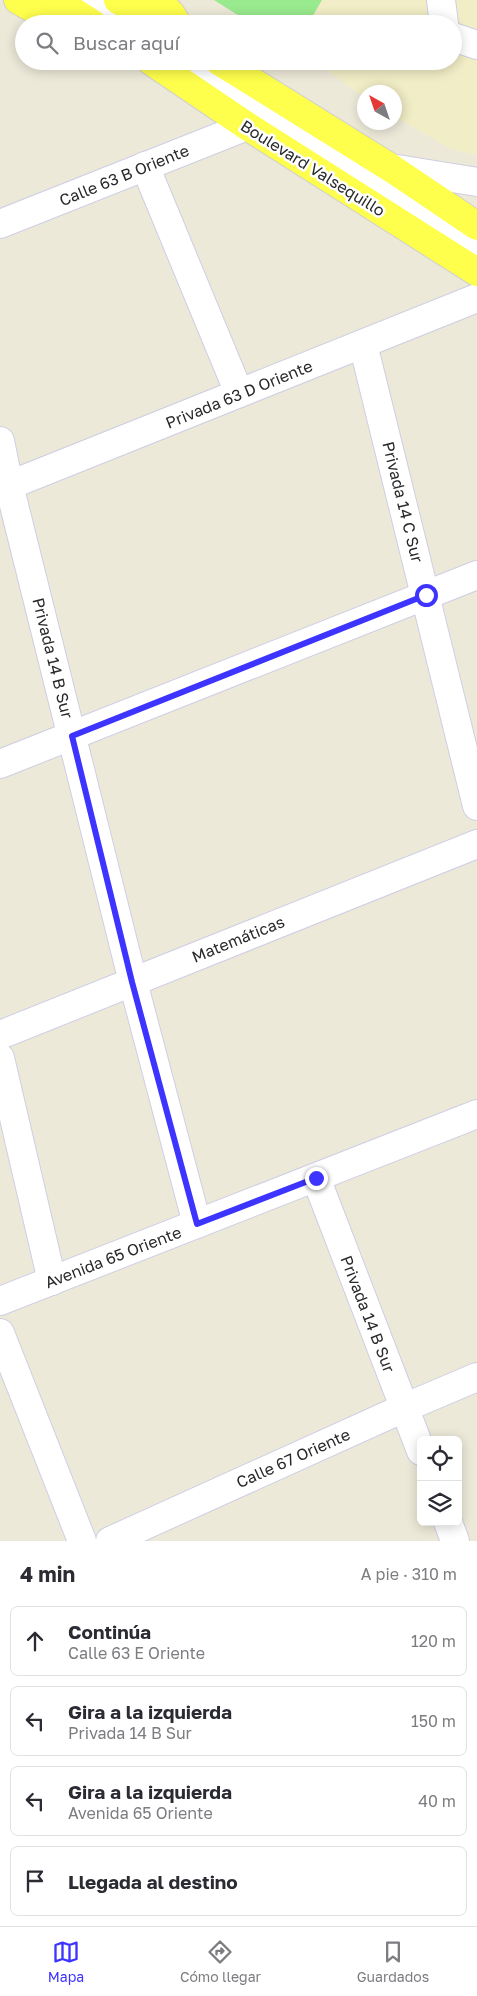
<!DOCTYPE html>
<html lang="es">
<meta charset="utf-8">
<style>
:root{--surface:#fff;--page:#f7f7f7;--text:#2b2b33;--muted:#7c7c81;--line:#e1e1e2;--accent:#3d34ff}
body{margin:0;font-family:"Golos Text",sans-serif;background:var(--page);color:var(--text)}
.controls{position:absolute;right:15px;bottom:15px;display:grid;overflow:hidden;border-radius:8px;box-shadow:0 2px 12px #0003}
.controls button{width:45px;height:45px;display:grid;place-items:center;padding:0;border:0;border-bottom:1px solid var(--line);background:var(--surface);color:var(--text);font:25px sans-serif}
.compass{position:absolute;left:357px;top:85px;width:45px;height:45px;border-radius:50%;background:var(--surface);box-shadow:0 2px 12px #0003;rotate:320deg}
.stop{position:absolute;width:15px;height:15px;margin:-11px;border:4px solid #3d34ff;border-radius:50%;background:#fff}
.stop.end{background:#3d34ff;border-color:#fff;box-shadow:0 1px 5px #0008}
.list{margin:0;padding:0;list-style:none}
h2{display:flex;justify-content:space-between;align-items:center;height:65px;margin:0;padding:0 20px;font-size:21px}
h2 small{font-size:16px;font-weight:400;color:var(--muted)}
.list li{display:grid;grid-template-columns:32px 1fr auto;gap:15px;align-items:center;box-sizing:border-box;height:70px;margin:0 10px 10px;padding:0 10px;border:1px solid var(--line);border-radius:8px}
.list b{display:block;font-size:19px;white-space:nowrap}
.list p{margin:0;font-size:16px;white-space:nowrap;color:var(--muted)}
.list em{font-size:16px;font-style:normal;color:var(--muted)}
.icon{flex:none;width:28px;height:28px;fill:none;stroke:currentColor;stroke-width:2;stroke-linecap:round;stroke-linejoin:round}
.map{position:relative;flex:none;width:477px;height:1541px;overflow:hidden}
.search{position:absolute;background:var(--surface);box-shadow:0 2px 12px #0003;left:15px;right:15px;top:15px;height:55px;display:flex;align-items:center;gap:12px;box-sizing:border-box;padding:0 18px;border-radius:28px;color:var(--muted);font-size:19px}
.sheet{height:385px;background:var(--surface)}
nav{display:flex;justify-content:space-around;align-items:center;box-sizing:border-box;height:70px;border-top:1px solid var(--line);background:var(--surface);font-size:14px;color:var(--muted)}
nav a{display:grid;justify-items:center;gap:2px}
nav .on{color:var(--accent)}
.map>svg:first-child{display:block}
.education{fill:#f1edc6}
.grass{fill:#99ea8f}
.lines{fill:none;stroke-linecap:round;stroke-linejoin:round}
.minor-casing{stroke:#cfcee4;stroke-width:30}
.major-casing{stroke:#d0d0d0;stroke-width:30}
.minor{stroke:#fff;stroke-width:28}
.major{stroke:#fefe4c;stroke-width:28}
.route{stroke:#3d34ff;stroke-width:6}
.labels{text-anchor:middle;stroke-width:5;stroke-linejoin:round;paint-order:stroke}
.street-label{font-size:16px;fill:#292929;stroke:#fff}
</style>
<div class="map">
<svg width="477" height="1541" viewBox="0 0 477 1541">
<rect width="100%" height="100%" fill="#ede9d9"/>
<polygon class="education" points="220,0 477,0 477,155 453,150 395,117 394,92 364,92 364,97 313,61 453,61 453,24 258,24"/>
<polygon class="grass" points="214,0 322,0 308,24 252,24"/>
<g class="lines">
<defs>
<g id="minor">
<polyline points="92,0 130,24"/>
<polyline points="441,0 444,24"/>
<polyline points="453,37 477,45"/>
<polyline points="190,61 435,213"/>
<polyline points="145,166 239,393"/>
<polyline points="391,168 477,182"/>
<polyline points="412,210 477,251"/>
<polyline points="0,224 247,126"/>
<polyline points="363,344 477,806"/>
<polyline points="0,441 9,485 133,982 197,1224"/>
<polyline points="0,489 477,298"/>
<polyline points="0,764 477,575"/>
<polyline points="0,1035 477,844"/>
<polyline points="0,1058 52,1281"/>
<polyline points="316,1178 421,1451"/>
<polyline points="0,1301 477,1114"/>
<polyline points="0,1333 82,1541"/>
<polyline points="448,1522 455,1541"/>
<polyline points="110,1541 404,1408 477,1377"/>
</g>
<g id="major">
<polyline points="18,0 61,24"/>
<polyline points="55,0 93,24"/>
<polyline points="118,0 159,24"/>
<polyline points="158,0 171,14 177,24"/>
<polyline points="151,61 247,126 477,272"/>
<polyline points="219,61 391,168 477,226"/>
</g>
</defs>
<use href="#minor" class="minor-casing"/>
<use href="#major" class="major-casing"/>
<use href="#minor" class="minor"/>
<use href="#major" class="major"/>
</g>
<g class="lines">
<polyline class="route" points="316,1178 197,1224 132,982 72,736 426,595"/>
</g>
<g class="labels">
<g class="street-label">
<text transform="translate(313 168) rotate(32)" y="6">Boulevard Valsequillo</text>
<text transform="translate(124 175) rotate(-22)" y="6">Calle 63 B Oriente</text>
<text transform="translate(239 394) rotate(-22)" y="6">Privada 63 D Oriente</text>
<text transform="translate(403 502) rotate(76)" y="6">Privada 14 C Sur</text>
<text transform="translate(53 658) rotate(76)" y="6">Privada 14 B Sur</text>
<text transform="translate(238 939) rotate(-22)" y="6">Matemáticas</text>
<text transform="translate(113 1257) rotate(-21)" y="6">Avenida 65 Oriente</text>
<text transform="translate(368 1314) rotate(69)" y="6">Privada 14 B Sur</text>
<text transform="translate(293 1458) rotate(-24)" y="6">Calle 67 Oriente</text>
</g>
</g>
</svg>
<div class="controls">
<button><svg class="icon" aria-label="locate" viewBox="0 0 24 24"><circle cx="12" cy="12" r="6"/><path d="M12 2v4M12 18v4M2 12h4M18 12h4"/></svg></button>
<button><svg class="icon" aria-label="layers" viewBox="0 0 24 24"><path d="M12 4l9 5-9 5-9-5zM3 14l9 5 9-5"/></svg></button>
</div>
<svg class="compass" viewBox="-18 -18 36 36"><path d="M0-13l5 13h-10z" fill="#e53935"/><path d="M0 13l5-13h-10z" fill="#7c7c81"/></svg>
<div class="stop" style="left:426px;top:595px"></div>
<div class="stop end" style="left:316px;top:1178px"></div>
<div class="search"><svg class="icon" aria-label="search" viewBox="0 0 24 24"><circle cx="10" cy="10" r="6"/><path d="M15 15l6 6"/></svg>Buscar aquí</div>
</div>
<section class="sheet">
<h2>4 min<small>A pie · 310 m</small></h2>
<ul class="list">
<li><svg class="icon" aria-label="ahead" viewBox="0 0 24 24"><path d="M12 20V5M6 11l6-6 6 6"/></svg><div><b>Continúa</b><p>Calle 63 E Oriente</p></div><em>120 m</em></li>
<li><svg class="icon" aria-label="left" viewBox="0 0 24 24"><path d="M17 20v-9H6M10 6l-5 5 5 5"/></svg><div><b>Gira a la izquierda</b><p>Privada 14 B Sur</p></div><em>150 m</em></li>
<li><svg class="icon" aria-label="left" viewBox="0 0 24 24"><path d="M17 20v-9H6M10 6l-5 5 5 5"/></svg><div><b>Gira a la izquierda</b><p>Avenida 65 Oriente</p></div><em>40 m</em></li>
<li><svg class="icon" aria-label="arrive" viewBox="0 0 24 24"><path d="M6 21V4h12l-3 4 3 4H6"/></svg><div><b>Llegada al destino</b></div></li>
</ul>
</section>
<nav>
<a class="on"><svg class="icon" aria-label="map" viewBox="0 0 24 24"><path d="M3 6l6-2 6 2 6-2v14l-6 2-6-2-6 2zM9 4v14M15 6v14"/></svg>Mapa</a>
<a><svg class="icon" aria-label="directions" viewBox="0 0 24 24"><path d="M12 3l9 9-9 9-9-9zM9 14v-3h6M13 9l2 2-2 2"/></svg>Cómo llegar</a>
<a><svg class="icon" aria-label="saved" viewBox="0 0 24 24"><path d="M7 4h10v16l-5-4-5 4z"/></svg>Guardados</a>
</nav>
